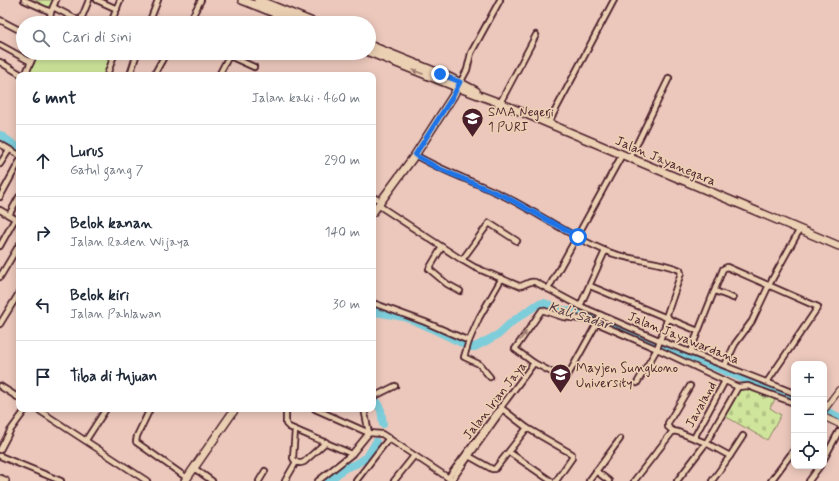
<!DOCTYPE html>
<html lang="id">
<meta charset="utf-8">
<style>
:root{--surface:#fff;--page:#f2f2f3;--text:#1f2937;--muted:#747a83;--line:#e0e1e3}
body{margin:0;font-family:Mynerve,sans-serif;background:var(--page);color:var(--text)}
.controls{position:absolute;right:12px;bottom:12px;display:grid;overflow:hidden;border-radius:8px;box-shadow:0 2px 10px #0003}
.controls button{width:36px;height:36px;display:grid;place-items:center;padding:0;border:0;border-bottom:1px solid var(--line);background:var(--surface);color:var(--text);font:20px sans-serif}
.stop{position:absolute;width:12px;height:12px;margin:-9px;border:3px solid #1a73e8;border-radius:50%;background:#fff}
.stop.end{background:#1a73e8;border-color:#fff;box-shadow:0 1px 4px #0008}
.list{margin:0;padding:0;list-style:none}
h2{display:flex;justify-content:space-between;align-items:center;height:52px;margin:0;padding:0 16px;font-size:17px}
h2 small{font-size:13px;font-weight:400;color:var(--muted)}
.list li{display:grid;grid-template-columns:26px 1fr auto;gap:12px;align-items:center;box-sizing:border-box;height:72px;padding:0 16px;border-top:1px solid var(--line)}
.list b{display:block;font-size:15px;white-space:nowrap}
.list p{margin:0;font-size:13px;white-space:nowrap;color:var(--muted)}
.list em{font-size:13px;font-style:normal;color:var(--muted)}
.icon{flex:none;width:22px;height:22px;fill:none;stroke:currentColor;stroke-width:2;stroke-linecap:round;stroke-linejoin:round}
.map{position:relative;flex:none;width:839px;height:481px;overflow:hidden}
.search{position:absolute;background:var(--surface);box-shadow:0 2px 10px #0003;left:16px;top:16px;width:360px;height:44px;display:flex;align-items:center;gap:10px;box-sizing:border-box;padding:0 14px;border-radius:22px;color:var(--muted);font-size:15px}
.panel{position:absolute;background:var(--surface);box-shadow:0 2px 10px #0003;left:16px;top:72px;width:360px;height:340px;border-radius:8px}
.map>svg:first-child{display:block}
.cemetery{fill:url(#cemetery-stones);stroke:#8c8263}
.green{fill:#cfe59b;stroke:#8c8263}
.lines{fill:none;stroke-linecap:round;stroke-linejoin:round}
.river{stroke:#7dcdda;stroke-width:8}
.minor-casing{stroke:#4a1f2b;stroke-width:8}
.tertiary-casing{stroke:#4a1f2b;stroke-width:8}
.secondary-casing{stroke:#4a1f2b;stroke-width:10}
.minor{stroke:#ecd0b3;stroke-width:4.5}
.tertiary{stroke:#ecd0b3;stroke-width:5.5}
.secondary{stroke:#ecd0b3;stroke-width:7}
.oneway{fill:#9b786f}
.route{stroke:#1a73e8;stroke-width:5}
.labels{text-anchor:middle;stroke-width:3.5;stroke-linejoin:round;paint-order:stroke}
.poi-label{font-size:13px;fill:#4a1f2b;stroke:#ecd0b3;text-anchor:start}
.street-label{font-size:13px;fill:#4a1f2b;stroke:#ecd0b3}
.water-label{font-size:14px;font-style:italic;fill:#523945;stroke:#ecd0b3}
</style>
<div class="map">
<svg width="839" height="481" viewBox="0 0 839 481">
<defs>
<pattern id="cemetery-stones" width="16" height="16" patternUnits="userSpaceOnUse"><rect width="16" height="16" fill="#cfe59b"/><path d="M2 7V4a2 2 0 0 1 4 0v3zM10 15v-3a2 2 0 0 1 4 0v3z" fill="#b3c486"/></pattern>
</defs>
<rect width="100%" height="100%" fill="#ecc8bc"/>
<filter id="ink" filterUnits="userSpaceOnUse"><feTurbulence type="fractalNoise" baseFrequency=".025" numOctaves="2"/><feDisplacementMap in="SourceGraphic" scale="8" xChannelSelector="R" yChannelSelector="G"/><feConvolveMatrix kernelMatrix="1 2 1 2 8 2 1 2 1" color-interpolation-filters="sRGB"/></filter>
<g filter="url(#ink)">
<g class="cemetery">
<polygon points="30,0 54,0 50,9"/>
<polygon points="748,387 776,398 770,408 781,415 767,440 723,415 738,389"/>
</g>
<polygon class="green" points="38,53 111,53 114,55 104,75 27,75"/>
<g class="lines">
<g class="river">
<polyline points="0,135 19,148"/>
<polyline points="373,315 376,312 404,317 420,323 470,347 475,347 499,334 513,321 538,304 544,303 563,310 594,316 773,391 794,399"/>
<polyline points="373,396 381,410 383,424"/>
<polyline points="824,410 839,417"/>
<polyline points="329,481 345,468 356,464 367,457 376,442"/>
</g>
<defs>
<g id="minor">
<polyline points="24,0 51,12"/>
<polyline points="97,0 117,9"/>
<polyline points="53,7 80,21"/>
<polyline points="0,20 23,32"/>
<polyline points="50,20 58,23"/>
<polyline points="80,22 89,0"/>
<polyline points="49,23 51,12 56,0"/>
<polyline points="111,23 120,0"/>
<polyline points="149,23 158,0"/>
<polyline points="186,23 192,17 201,0"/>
<polyline points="0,45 31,62"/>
<polyline points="106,53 113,58 107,75"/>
<polyline points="223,53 254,67"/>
<polyline points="0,62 22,75"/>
<polyline points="25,75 35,53"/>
<polyline points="130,75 137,53"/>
<polyline points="154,75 166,53"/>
<polyline points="219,75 229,56"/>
<polyline points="460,83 467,70 471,53 500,0"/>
<polyline points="500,103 536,35"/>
<polyline points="548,124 614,0"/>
<polyline points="0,144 19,155"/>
<path d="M 415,155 C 444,172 476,182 506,197 C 540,214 571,237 606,251 C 629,261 656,260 680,270 L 681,273 L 666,317"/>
<polyline points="630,158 669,78"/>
<polyline points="0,164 9,150"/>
<polyline points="0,197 19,162"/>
<polyline points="373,197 381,201"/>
<path d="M 378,205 L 462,260 L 474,267 L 519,286 C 525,286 529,280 535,282 L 580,306 L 659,340 L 794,393"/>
<polyline points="0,210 19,221"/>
<polyline points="9,215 19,197"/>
<polyline points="0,246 15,219"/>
<polyline points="442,247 429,269 447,284 460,291"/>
<polyline points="462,260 489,223 517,241"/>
<polyline points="0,277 19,245"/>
<polyline points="590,286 698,331"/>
<polyline points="548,289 622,155"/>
<polyline points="715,291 733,298"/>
<polyline points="373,303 425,322 469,341 464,357 479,364 490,377"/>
<polyline points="580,306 605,251"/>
<polyline points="601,315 597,323 567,377 565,379 534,363 515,349 542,310 563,317 590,320 657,349 637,383"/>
<polyline points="668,317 657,349 738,387 748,386 794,403"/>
<polyline points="0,324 19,293"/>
<polyline points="469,341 479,318 502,278"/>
<polyline points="690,352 723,269 727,267 818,307 767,382"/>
<polyline points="725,365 735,344 752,321 769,285 800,229"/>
<polyline points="0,386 19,398"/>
<polyline points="373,397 395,386"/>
<polyline points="500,407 527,428 572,454 572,458 556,481"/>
<polyline points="37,409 147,481"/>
<polyline points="150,409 137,436 136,442 187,478"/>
<polyline points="286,409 286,424 289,427 352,454"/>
<polyline points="315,409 369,433 382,434 453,481"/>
<path d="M 295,430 L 293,458 C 295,463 300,464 304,462 L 326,442"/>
<polyline points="673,431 678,432 706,443 730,456 712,481"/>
<polyline points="673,431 668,427 668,423 690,386"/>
<polyline points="694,438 725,381"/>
<polyline points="86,440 106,409"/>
<polyline points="0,450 10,431 26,409"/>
<polyline points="509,452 551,481"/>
<polyline points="467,455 492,469 495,469 527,428"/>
<polyline points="0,456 61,481"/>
<polyline points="730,456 743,436"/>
<polyline points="824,459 839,431"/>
<polyline points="194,468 212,481"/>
<polyline points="596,471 609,481"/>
<polyline points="448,478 534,363"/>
<polyline points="452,480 502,410"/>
<polyline points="259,481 265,471"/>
<polyline points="285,481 296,462"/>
<polyline points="318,481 352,454 369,433 364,409"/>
<polyline points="356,481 389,438"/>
<polyline points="394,481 414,456"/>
<polyline points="589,481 620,439"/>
<polyline points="634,481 673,431"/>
<polyline points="677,481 706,443 738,387"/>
<polyline points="771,481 794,450"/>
<polyline points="809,481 820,466"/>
</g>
<g id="tertiary">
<polyline points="824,410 839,390"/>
<polyline points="824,417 839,424"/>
</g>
<g id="secondary">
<polyline points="242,0 299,23"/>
<polyline points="258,0 315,23"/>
<polyline points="369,45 451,78 476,91"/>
<polyline points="369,52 454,86 500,103 839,246"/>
<polyline points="373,212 415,155 453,96 460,83"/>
<polyline points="0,479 5,481"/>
<polyline points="185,481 235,409"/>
</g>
</defs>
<use href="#minor" class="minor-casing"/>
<use href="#tertiary" class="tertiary-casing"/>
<use href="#secondary" class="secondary-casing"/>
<use href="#minor" class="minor"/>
<use href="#tertiary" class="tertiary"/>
<use href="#secondary" class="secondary"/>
</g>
<defs><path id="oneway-solid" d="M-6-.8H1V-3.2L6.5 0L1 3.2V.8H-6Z"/></defs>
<g class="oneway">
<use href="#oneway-solid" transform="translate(418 72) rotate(-159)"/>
<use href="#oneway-solid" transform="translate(523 336) rotate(-55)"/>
</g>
</g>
<g class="lines" filter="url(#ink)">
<polyline class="route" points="440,74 460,82 453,96 415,155 438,168 506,197 578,237"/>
</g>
<defs>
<symbol id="school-pin" viewBox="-11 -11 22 30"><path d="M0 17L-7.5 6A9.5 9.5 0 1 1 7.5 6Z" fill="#4a1f2b" stroke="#ecd0b3"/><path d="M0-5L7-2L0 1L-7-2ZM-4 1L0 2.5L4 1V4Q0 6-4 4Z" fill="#fff"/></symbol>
<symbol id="university-pin" viewBox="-11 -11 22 30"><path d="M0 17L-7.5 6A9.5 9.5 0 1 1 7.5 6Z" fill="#4a1f2b" stroke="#ecd0b3"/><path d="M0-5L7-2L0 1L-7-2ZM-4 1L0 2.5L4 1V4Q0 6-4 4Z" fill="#fff"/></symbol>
</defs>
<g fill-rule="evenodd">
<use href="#school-pin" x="460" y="106" width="25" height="34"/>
<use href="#university-pin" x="548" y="362" width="25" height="34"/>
</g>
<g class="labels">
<g class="poi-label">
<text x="488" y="116">SMA Negeri<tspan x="488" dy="15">1 PURI</tspan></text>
<text x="576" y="372">Mayjen Sungkono<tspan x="576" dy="15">University</tspan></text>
</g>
<g class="street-label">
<text transform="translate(666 160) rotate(23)" y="5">Jalan Jayanegara</text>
<text transform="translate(684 337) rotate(22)" y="5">Jalan Jayawardana</text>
<text transform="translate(494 400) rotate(-52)" y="5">Jalan Irian Jaya</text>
<text transform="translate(700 404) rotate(-61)" y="5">Javaland</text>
</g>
<g class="water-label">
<text transform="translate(580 315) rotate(17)" y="5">Kali Sadar</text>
</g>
</g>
</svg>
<div class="controls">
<button>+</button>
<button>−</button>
<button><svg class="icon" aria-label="locate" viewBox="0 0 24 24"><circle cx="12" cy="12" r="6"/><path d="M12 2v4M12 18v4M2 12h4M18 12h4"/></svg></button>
</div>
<div class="stop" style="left:578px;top:237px"></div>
<div class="stop end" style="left:440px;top:74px"></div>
<div class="search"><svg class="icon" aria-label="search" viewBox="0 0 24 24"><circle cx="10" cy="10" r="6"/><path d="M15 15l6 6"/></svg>Cari di sini</div>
<section class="panel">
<h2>6 mnt<small>Jalan kaki · 460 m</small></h2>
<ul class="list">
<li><svg class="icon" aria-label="ahead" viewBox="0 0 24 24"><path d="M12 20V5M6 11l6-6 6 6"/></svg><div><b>Lurus</b><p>Gatul gang 7</p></div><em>290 m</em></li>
<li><svg class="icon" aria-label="right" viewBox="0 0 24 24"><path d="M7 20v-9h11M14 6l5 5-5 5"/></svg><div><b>Belok kanan</b><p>Jalan Raden Wijaya</p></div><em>140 m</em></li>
<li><svg class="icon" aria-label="left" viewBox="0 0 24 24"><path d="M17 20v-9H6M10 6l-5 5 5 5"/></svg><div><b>Belok kiri</b><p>Jalan Pahlawan</p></div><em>30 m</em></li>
<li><svg class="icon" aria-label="arrive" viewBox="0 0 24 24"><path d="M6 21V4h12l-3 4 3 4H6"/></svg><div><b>Tiba di tujuan</b></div></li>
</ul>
</section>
</div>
